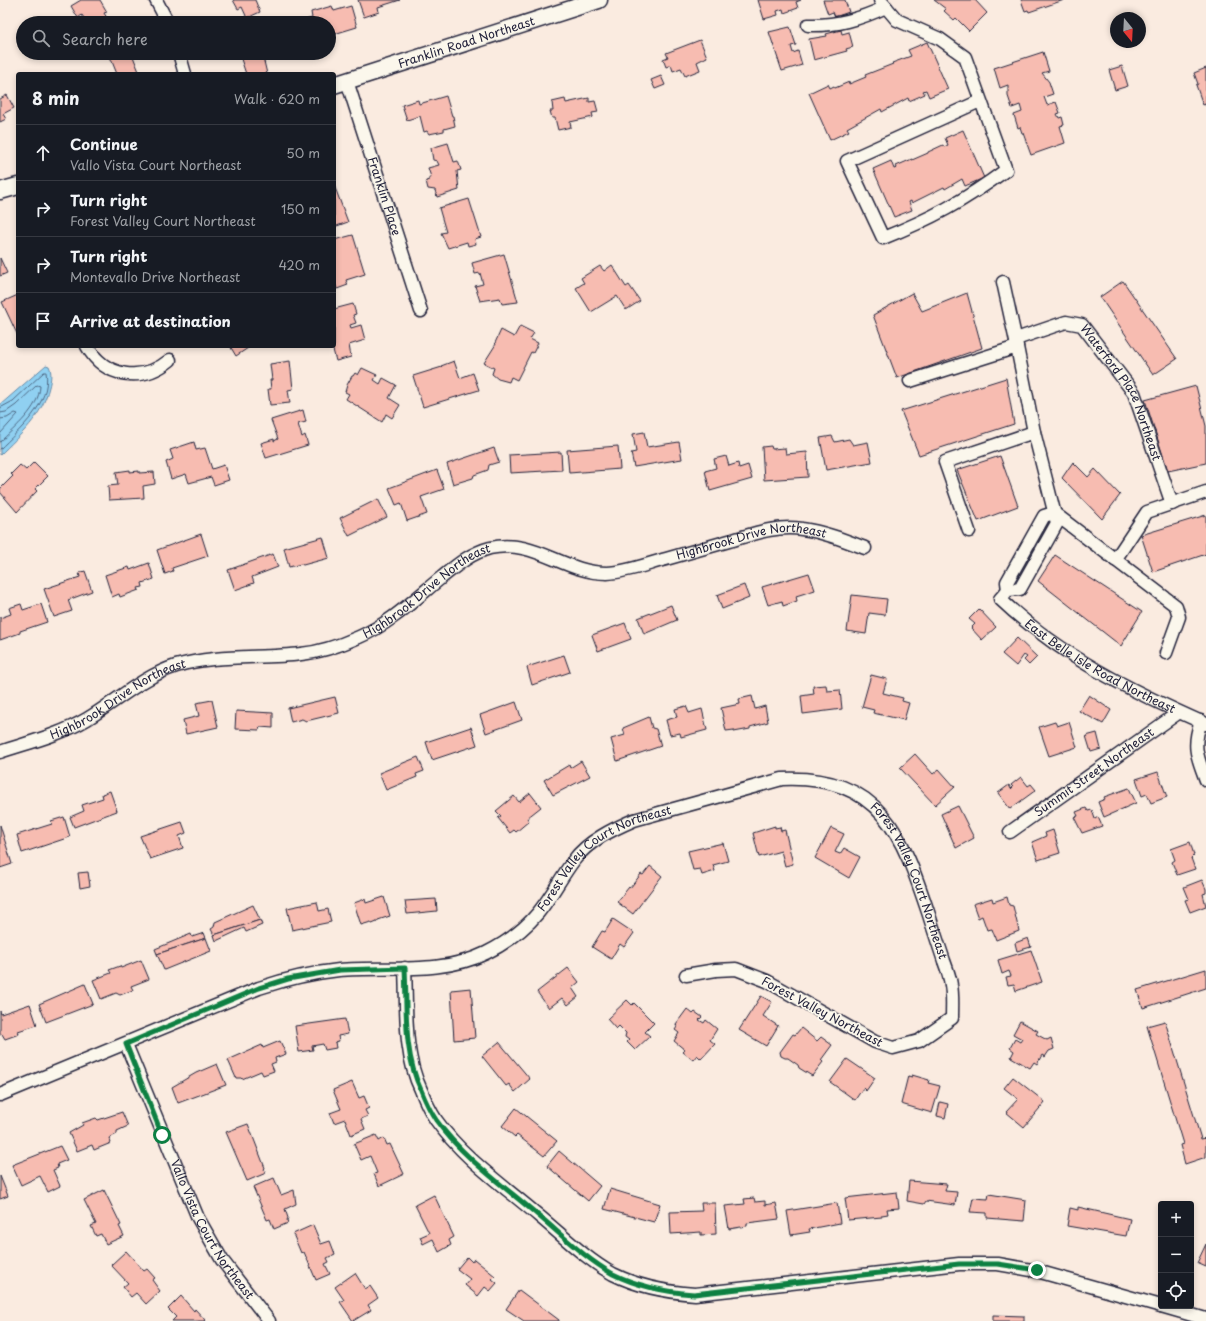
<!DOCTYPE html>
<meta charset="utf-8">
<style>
:root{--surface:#171b24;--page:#20242c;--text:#f1f3f6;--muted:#9ea1a6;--line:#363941}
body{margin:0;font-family:"Playpen Sans",sans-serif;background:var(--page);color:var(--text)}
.controls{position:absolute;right:12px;bottom:12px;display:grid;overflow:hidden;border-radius:4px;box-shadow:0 2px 6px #0003}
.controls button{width:36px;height:36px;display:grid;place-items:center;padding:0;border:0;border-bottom:1px solid var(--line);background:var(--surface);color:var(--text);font:20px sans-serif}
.compass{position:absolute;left:1110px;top:12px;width:36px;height:36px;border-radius:50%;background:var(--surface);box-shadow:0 2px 6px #0003;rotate:162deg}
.stop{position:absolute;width:12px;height:12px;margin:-9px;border:3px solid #0b8043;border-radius:50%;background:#fff}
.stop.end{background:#0b8043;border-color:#fff;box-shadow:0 1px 4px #0008}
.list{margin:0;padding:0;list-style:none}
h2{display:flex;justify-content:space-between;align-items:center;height:52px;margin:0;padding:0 16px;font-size:17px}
h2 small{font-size:13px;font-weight:400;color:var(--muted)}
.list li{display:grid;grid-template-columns:26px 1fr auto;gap:12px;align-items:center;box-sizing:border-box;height:56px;padding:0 16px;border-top:1px solid var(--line)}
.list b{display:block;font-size:15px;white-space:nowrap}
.list p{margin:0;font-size:13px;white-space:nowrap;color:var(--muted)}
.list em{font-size:13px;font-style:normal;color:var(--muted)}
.icon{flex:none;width:22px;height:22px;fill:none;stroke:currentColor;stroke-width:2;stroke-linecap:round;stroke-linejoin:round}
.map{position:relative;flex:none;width:1206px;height:1321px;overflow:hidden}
.search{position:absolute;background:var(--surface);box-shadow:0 2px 6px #0003;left:16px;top:16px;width:320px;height:44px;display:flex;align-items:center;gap:10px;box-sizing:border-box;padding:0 14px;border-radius:22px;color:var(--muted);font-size:15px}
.panel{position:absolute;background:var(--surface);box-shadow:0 2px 6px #0003;left:16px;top:72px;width:320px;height:276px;border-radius:4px}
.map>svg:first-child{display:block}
.water{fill:#90d0f1;stroke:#648aa8}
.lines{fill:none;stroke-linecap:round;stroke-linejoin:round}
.shore{stroke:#4e6884;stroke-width:1}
.building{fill:#f7bcb1;stroke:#22223b}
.minor-casing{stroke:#22223b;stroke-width:15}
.tertiary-casing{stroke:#22223b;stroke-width:19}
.minor{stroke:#fbf7ec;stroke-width:12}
.tertiary{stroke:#fbf7ec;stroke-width:16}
.route{stroke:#0b8043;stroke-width:5}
.labels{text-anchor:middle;stroke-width:3.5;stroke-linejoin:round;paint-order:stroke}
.street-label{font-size:12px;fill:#22223b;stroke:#fbf7ec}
</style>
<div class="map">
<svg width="1206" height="1321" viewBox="0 0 1206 1321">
<rect width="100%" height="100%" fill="#faebe0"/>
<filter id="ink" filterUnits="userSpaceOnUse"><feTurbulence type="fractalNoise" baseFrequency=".025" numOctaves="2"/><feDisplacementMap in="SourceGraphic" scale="8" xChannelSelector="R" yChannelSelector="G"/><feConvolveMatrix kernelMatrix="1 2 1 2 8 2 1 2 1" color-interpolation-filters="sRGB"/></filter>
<g filter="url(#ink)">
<path class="water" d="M 46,365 L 49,366 C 52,372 51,380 49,387 C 42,417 21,434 0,455 L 0,405 Z"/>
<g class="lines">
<g class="shore">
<path d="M 0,408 L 13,401 L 44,372 L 46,372 C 52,403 19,430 0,449"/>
<path d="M 0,413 L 6,412 L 16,405 L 37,385 L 40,386 C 39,409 15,427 0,442"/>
<polyline points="0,419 7,418 15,413 18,414 0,434"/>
</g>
</g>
<g class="building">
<polygon points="81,0 100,0 107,12 104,13 110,23 87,23 82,15 78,18 71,6"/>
<polygon points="233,0 255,0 260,12 247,18 242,7 238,9"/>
<polygon points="358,0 400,0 378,7 379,12 364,17"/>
<polygon points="758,0 801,0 796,2 798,8 784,13 783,9 777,11 778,15 764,19"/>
<polygon points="823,0 845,0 849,12 835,17 833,12 828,14"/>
<polygon points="934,0 975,0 987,13 969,31 956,18 954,20 944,11 946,9"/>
<polygon points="1021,0 1064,0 1029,12 1028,10 1025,11"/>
<polygon points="332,6 334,11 351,6 357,27 334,34 333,30 329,31 329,23 301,23 301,21 312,18 311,12"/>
<polygon points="790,27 796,45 791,46 793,53 798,51 802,65 782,71 769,32"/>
<polygon points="841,30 842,34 849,32 853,47 846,49 847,51 814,60 809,39 827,36 826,34"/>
<polygon points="700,40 707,57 697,62 700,70 685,76 681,68 673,71 671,65 666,67 663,59 668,57 666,53"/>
<polygon points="927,42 948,89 929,97 926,90 923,91 925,94 909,101 908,98 882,112 881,109 847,128 849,131 830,140 809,93 828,84 830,88 834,86 835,88 849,82 849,84 866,77 865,75 893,64 892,63 911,56 908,50"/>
<polygon points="1043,52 1049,71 1042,73 1049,82 1053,94 1044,97 1047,105 1056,102 1060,113 1057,114 1059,118 1062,117 1064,125 1060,126 1065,143 1031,155 1023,133 1022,133 1020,127 1018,128 1014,115 1022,112 1020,105 1012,108 1008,96 1008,85 1000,88 994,68"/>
<polygon points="112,53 132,54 140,74 117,74 109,54"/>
<polygon points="239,53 269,53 270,55 263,57 267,74 246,74"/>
<polygon points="1122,66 1128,86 1115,90 1109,70"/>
<polygon points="1206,68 1206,106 1205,104 1203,105 1196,85 1198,84 1194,73"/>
<polygon points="661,76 665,85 655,89 651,80"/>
<polygon points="7,95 14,108 3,114 6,119 0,122 0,99"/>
<polygon points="446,96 452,116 453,116 455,126 444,129 444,131 429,134 427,131 424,132 420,116 407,120 402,105 418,100 419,104"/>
<polygon points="589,98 589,102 595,101 598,112 592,113 593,117 570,122 571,127 558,130 555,118 552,118 550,111 553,111 552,102 565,99 566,103"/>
<polygon points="963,130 984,178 965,186 962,179 945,189 944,187 912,203 911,201 909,202 912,210 894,217 873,169 891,161 894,169 897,168 896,166 912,159 912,160 928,153 928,152 943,145 944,147 948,145 945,138"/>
<polygon points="448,143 454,162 458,161 461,170 457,171 459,190 437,197 435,190 428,189 426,181 429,180 429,177 431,177 428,168 439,165 437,161 433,160 431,148"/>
<polygon points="334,185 348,222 334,227"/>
<polygon points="469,199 481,237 475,239 476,244 468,246 467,242 448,248 441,233 446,232 439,208"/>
<polygon points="353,235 365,274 346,280 348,285 337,289 334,280 334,240"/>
<polygon points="504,254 518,302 502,304 500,298 480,301 475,286 483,284 480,273 475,274 472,263"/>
<polygon points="0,258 7,273 0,276"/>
<polygon points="612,265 626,287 629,285 640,301 626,310 617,296 591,312 576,288 584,283 581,278 600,266 604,271"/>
<polygon points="1123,281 1177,359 1153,375 1100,297"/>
<polygon points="912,293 922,311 967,293 982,348 897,378 873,315"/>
<polygon points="18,295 18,336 2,302"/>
<polygon points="353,304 356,314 353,315 356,323 350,325 351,328 361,325 365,340 349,345 351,357 336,361 332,346 334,346 334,309"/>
<polygon points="520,326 534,333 530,339 538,343 533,353 531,352 517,380 511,377 509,382 498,379 492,374 494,368 484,363 496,344 495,343 501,330 514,337"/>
<polygon points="230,346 251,346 236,356"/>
<polygon points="290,361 293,389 288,390 290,403 270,405 268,389 271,389 270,380 272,380 270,364"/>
<polygon points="454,361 460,378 473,373 479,390 423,407 413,376 442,367 441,366"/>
<polygon points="362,368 377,375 374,380 380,384 383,378 396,385 389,398 400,405 392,418 386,414 382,422 346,399 349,394 345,392 347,385 352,376 353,376 355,373 358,375"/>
<polygon points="1006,378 1014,424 919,455 901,411"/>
<polygon points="1196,386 1206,426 1206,463 1168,471 1145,400"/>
<polygon points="303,410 306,422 298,424 302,437 305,435 308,445 266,458 261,443 274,439 274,441 278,439 271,420"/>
<polygon points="644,432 647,447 679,442 682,459 634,467 631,453 636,452 633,434"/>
<polygon points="832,436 835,442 849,439 853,445 868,442 872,462 826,470 820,438"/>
<polygon points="194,442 196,450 205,448 212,469 224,465 229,480 214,485 211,477 189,483 186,474 171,479 166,462 173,459 170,450"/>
<polygon points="618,446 620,469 569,473 567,450"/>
<polygon points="771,446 772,449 785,448 786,454 807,452 808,477 764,480 762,447"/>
<polygon points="494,448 499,462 489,465 488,470 474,475 473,478 453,484 447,464"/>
<polygon points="561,452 562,470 510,473 509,455"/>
<polygon points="726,456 729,466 738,463 739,468 748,465 752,479 710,491 705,471 716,468 714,459"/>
<polygon points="1000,456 1018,506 978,521 957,470"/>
<polygon points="34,462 48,476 35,489 37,491 17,512 0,492 0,489 13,476 11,474 20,465 26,470"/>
<polygon points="1073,462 1088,477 1095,469 1120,495 1102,519 1062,478"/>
<polygon points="130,470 130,472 139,471 139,473 154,472 155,484 143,486 144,498 109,500 108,486 118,485 116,472"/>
<polygon points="437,470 444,489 421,497 427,514 407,521 401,503 396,505 389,488"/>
<polygon points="378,499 387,517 349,536 340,518"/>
<polygon points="1206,515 1206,554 1153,572 1141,535"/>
<polygon points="201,534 208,556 172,568 173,571 165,574 157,550"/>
<polygon points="323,537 329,558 303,565 301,564 289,567 284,548"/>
<polygon points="273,554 278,567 252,577 254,583 235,590 228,570"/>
<polygon points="1055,555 1142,612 1121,646 1038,581"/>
<polygon points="149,563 154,579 142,583 143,587 138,588 139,590 120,597 119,594 112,597 105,575 129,567 130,570"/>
<polygon points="85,571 92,591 68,600 72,611 54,617 44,589 80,577 79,573"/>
<polygon points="809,573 815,590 796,596 797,601 783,606 782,601 768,605 762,587"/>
<polygon points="744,585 749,598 722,609 717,595"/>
<polygon points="852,595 887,599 885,615 869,613 866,634 847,631"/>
<polygon points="21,604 23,610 41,604 47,622 20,631 20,633 0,640 0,618 11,614 9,608"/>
<polygon points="671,605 677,620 644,634 638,618"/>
<polygon points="979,609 996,627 982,640 971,628 975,624 969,619"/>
<polygon points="625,623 631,639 598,651 592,635"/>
<polygon points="1017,638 1037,657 1029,665 1024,660 1027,657 1024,655 1016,666 1002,654"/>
<polygon points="564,655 570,672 532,685 527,667"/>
<polygon points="871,675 887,679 883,693 903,698 902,701 909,703 904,720 873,713 874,710 862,707"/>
<polygon points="826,685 827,691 840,690 842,709 803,714 801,696 814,694 813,686"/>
<polygon points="1089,695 1111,710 1103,724 1079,711"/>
<polygon points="752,696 755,709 765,706 768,722 750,727 750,729 734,732 734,730 726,731 721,708 740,704 739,699"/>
<polygon points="335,697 339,713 306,721 302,719 291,722 288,708"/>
<polygon points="212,700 218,727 186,734 183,720 199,716 196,703"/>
<polygon points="516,702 522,720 486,733 480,715"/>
<polygon points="686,706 689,713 702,709 707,730 681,737 680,733 670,735 666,720 677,717 675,709"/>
<polygon points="236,711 273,713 273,728 260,727 259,730 235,729"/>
<polygon points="649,717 652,728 656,729 661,746 617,761 611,739 625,735 623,728"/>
<polygon points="1055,722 1057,726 1069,722 1077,747 1049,756 1039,727"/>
<polygon points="471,727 477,745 432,760 426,742"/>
<polygon points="1097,733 1101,749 1091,752 1086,736"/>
<polygon points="915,754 933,774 939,769 955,787 935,805 900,768"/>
<polygon points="418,757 424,771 416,774 417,777 386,790 379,773"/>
<polygon points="581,761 590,776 553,795 544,780 569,765 570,768"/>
<polygon points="1158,772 1167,797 1151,803 1147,794 1142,796 1136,779"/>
<polygon points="1021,777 1028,786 1031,784 1036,790 1010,809 998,793 1009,785 1011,789 1013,787 1011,785"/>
<polygon points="1129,788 1136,803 1104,817 1098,802 1105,799 1104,797"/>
<polygon points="110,791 117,811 74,827 70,817 84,811 82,805 103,798 102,794"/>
<polygon points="530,793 541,807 527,818 529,821 516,832 514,830 510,833 498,818 501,816 496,811 514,796 519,802"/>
<polygon points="958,806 974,838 956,848 941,814"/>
<polygon points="1086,808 1088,811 1092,810 1095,819 1098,817 1102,826 1082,833 1074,817 1078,816 1076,812"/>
<polygon points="64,817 70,837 22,853 17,835 52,824 51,821"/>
<polygon points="182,822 186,833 179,836 183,848 150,859 140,836"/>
<polygon points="0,825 12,864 0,868"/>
<polygon points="775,826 775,828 780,827 781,831 785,830 793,864 785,866 781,851 759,857 753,833"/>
<polygon points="831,828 844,834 835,852 840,854 844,848 860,857 849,878 815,858"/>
<polygon points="1053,830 1060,853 1038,860 1032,842 1046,836 1045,833"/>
<polygon points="1190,842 1194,855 1191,858 1195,869 1177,875 1172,862 1175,860 1171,849"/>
<polygon points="723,843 728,861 713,865 715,871 702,875 700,869 693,870 688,851"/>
<polygon points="650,866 662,876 633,914 617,902 629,887 630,888 641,874 643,875"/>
<polygon points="88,872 90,886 80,888 78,873"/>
<polygon points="1202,880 1206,889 1206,893 1203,894 1206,906 1190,912 1185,900 1189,899 1184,887"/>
<polygon points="384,897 390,916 378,920 377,922 372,924 371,922 361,925 354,903 365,899 366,903"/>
<polygon points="1007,897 1009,905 1013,906 1019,931 996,940 992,929 987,930 982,916 978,918 973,904 992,898 993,902"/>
<polygon points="436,899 437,911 407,914 405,901"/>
<polygon points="317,902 319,911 328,909 331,922 292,930 287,908"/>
<polygon points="253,905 260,920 214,935 211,929 214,927 215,922"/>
<polygon points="613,919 634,933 624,947 620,944 611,959 592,947 602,931 605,932"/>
<polygon points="260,920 262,925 246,932 244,928 216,941 214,935"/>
<polygon points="204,933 206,938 157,954 155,949 191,934 192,937"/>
<polygon points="206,938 211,951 164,970 157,954"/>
<polygon points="1028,938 1031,947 1017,951 1015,943"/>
<polygon points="1031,950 1042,982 1016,991 1014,984 1008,985 1006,977 1011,976 1009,971 1002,974 998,960"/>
<polygon points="141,960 149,979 131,986 133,990 120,995 116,993 101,999 93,980 111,973 109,970 120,966 121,968"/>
<polygon points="568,968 579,982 572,988 578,997 568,1005 562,998 549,1008 537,992"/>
<polygon points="1206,969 1206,988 1143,1008 1137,990"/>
<polygon points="85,984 93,1004 46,1022 39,1004"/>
<polygon points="471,988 475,1038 454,1040 451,990"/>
<polygon points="761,996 772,1002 763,1016 778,1026 766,1046 739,1030"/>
<polygon points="627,1000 632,1005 634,1003 654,1023 645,1032 650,1036 635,1050 627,1042 629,1040 625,1037 626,1033 619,1026 616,1029 607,1019"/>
<polygon points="30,1004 37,1025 18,1031 19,1034 5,1039 2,1034 0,1035 0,1011 1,1014"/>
<polygon points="687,1009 693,1014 695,1012 702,1017 699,1020 704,1023 706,1020 717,1029 710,1040 715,1044 701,1059 697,1055 693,1060 683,1052 685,1050 674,1041 679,1033 675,1030 677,1027 676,1024"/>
<polygon points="345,1019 348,1034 338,1036 339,1041 335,1042 336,1048 325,1050 323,1044 312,1046 313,1050 299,1052 295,1026"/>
<polygon points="1020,1021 1038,1031 1036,1034 1047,1040 1051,1038 1054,1049 1049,1051 1045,1057 1042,1055 1037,1064 1034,1062 1030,1068 1011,1057 1014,1051 1010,1048 1015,1039 1020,1042 1022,1039 1013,1034"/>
<polygon points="1165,1021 1201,1139 1206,1138 1206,1157 1185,1164 1180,1145 1183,1144 1147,1026"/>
<polygon points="801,1028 817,1041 821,1037 832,1045 821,1060 823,1062 812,1076 799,1068 798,1065 788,1058 785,1058 781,1056 780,1052 793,1034 795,1035"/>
<polygon points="280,1041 286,1054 275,1058 276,1062 271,1064 274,1071 263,1075 261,1071 242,1079 241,1078 236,1078 228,1060 262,1045 263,1048"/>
<polygon points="499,1042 530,1079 515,1092 509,1084 506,1086 482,1056"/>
<polygon points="847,1059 875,1078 866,1091 863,1088 855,1100 830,1082"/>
<polygon points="217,1064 226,1085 178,1103 172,1087 196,1073"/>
<polygon points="912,1075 929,1080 928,1083 940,1086 932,1113 901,1104 908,1076 912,1077"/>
<polygon points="1013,1077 1045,1102 1024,1127 1006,1112 1018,1099 1004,1088"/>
<polygon points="352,1082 359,1098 364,1096 369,1108 365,1110 368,1116 361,1119 365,1129 351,1135 345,1119 334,1123 330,1113 341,1109 333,1090"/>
<polygon points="940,1102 948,1104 945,1118 937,1116"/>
<polygon points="516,1108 557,1141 544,1156 517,1135 515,1137 502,1126"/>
<polygon points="122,1112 128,1126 117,1131 117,1134 109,1138 111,1143 94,1150 92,1145 77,1151 69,1133 83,1125 82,1123 96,1118 98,1120"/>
<polygon points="248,1124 265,1168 264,1169 266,1173 247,1181 226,1132"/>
<polygon points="376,1135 379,1141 384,1138 387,1145 390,1144 404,1174 379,1186 374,1174 377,1173 370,1156 361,1160 354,1144"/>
<polygon points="60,1146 67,1160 57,1164 58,1168 53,1170 60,1186 48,1192 40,1176 21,1185 12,1165"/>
<polygon points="559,1151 600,1186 588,1201 547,1166"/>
<polygon points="0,1176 8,1196 0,1199"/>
<polygon points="274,1178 281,1195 294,1190 296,1204 285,1209 288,1218 287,1220 288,1223 274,1229 270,1219 267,1220 253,1187"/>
<polygon points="909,1181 947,1184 945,1191 957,1192 955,1205 926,1201 924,1204 907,1201"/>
<polygon points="610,1189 660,1204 654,1222 604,1209"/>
<polygon points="104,1190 121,1225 119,1226 124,1236 106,1244 101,1234 96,1236 91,1226 96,1224 84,1200"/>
<polygon points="897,1192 899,1208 887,1209 888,1214 882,1215 882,1217 848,1220 845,1198"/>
<polygon points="989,1194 1026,1200 1024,1221 987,1218 987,1213 970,1212 973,1198 988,1199"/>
<polygon points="434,1195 454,1237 449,1240 451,1245 439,1252 433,1239 423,1244 420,1237 429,1233 415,1205"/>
<polygon points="754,1198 755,1202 765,1201 765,1205 776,1203 779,1219 747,1223 747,1226 729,1229 725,1206 745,1204 744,1199"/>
<polygon points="701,1203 715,1203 716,1234 701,1235 701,1232 671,1234 670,1212 702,1211"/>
<polygon points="837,1203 840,1223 809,1229 810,1232 791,1235 787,1211"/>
<polygon points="1078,1207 1130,1219 1126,1236 1067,1226 1070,1208 1078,1210"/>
<polygon points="313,1225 321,1244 330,1241 335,1254 327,1258 329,1262 325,1264 330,1274 316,1280 304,1252 301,1253 293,1234"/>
<polygon points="1206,1244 1206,1267 1197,1263"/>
<polygon points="126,1251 144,1271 147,1269 155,1278 152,1280 160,1291 146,1304 136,1293 131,1297 123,1287 128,1283 111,1265"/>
<polygon points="467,1257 472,1262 474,1259 495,1276 492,1279 497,1283 490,1291 485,1287 478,1296 465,1285 470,1279 457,1269"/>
<polygon points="355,1273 365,1289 370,1286 378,1298 368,1305 371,1310 353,1321 340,1302 344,1300 335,1287"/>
<polygon points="519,1290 559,1320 559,1321 524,1321 506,1309"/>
<polygon points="181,1296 194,1311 195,1309 206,1321 172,1321 176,1317 168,1309"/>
<polygon points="993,1315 1024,1316 1024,1321 993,1321"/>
</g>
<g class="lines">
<defs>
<g id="minor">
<polyline points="156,0 168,23"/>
<path d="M 880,0 L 897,20 L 940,39 L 965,57 L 1006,170 C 964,201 931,219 883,238 L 847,161 L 980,101"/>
<path d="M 808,25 C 837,26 860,19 886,7"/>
<polyline points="179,53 185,74"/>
<path id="s1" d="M 347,81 L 421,311"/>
<polyline points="1003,282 1017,346"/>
<path id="s2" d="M 1016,339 L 1066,322 L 1082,325 L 1134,393 L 1172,504"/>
<path d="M 87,346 C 105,378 142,383 170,360"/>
<polyline points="910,381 1017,347 1034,432"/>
<polyline points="1054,513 1176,606 1179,617 1166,653"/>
<path id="s3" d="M 969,531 L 945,462 L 1034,432 L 1057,523 L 1020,589 L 1008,590 L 1000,599 C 1060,656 1131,691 1206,724"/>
<polyline points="1115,560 1147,512 1206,492"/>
<polyline points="1008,590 1007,582 1044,516 1054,513"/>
<path d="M 1201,721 C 1192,747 1197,756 1206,780"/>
<path id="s4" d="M 0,752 C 30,742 60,735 87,719 C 117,701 142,677 176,666 C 216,654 260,659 301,654 C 321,652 341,645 359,637 C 390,624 416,598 442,577 C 457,565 471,553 490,548 C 535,538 563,573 607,573 C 627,572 647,564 666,559 C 687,553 708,547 729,541 C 753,534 777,525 802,529 C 824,532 844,540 865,548"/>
<path id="s5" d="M 1010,832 L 1178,713"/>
<path d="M 405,968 C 407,1008 403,1053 421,1090 C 425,1100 430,1111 436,1120 C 463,1158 504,1186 539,1216 C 563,1236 586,1259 613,1274 C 639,1287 666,1292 695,1294 L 959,1264 L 998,1264 L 1037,1271 L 1161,1306"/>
<path id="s6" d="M 126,1044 L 198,1218 L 222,1260 L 269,1321"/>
<path id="s7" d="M 0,1095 L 259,988 C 286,979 311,973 339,970 C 387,966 442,975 486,953 C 506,943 524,930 538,913 C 552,896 561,877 574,860 C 588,841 613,829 634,820 L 782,779 C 881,775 902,834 929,915 C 934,931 939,946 944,961 C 947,969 950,977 951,985 C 953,996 952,1007 952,1018 L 919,1041 L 893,1048 L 875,1042 L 767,981 L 736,969 L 716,970 L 686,975"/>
<polyline points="1161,1306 1206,1319"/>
</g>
<g id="tertiary">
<path id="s8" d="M 334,85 L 599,0"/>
<polyline points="0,191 18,186"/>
</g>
</defs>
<use href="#minor" class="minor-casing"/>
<use href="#tertiary" class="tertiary-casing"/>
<use href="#minor" class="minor"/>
<use href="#tertiary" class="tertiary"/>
</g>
</g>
<g class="lines" filter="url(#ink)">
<path class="route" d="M 162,1135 L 126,1044 L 259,988 L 288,979 L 340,970 L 405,968 C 407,1008 403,1053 421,1090 C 425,1100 430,1111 436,1120 C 463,1158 504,1186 539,1216 C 563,1236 586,1259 613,1274 C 639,1287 666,1292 694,1294 L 959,1264 L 998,1264 L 1037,1270"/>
</g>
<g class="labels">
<g class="street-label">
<text dy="4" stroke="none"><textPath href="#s8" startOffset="139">Franklin Road Northeast</textPath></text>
<text dy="4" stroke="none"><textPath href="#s1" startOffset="121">Franklin Place</textPath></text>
<text dy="4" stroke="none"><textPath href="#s2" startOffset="148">Waterford Place Northeast</textPath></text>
<text dy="4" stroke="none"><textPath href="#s4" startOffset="813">Highbrook Drive Northeast</textPath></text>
<text dy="4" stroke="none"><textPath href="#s4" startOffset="466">Highbrook Drive Northeast</textPath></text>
<text dy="4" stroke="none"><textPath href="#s3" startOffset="482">East Belle Isle Road Northeast</textPath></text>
<text dy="4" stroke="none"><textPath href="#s4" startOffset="130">Highbrook Drive Northeast</textPath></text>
<text dy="4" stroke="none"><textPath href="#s5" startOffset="103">Summit Street Northeast</textPath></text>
<text dy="4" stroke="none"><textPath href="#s7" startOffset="667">Forest Valley Court Northeast</textPath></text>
<text dy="4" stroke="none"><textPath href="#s7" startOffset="1050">Forest Valley Court Northeast</textPath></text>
<text transform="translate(822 1012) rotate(28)" y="4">Forest Valley Northeast</text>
<text dy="4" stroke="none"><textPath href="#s6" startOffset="205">Vallo Vista Court Northeast</textPath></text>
</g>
</g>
</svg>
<div class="controls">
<button>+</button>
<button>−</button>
<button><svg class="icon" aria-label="locate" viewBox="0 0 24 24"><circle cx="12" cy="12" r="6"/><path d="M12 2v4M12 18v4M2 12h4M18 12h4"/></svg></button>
</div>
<svg class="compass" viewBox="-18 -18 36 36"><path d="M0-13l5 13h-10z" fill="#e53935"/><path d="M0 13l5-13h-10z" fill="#9ea1a6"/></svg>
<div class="stop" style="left:162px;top:1135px"></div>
<div class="stop end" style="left:1037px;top:1270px"></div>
<div class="search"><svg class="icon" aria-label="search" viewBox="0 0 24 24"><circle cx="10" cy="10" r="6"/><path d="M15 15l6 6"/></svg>Search here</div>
<section class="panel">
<h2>8 min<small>Walk · 620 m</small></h2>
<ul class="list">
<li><svg class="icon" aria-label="ahead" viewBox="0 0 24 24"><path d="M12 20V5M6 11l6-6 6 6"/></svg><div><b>Continue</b><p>Vallo Vista Court Northeast</p></div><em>50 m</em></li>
<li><svg class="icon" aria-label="right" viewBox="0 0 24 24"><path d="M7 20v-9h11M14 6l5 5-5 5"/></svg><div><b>Turn right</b><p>Forest Valley Court Northeast</p></div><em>150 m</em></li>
<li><svg class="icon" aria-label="right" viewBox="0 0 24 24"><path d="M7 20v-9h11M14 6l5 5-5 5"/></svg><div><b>Turn right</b><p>Montevallo Drive Northeast</p></div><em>420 m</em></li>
<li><svg class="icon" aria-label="arrive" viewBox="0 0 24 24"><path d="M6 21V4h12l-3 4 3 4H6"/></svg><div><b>Arrive at destination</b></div></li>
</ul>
</section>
</div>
